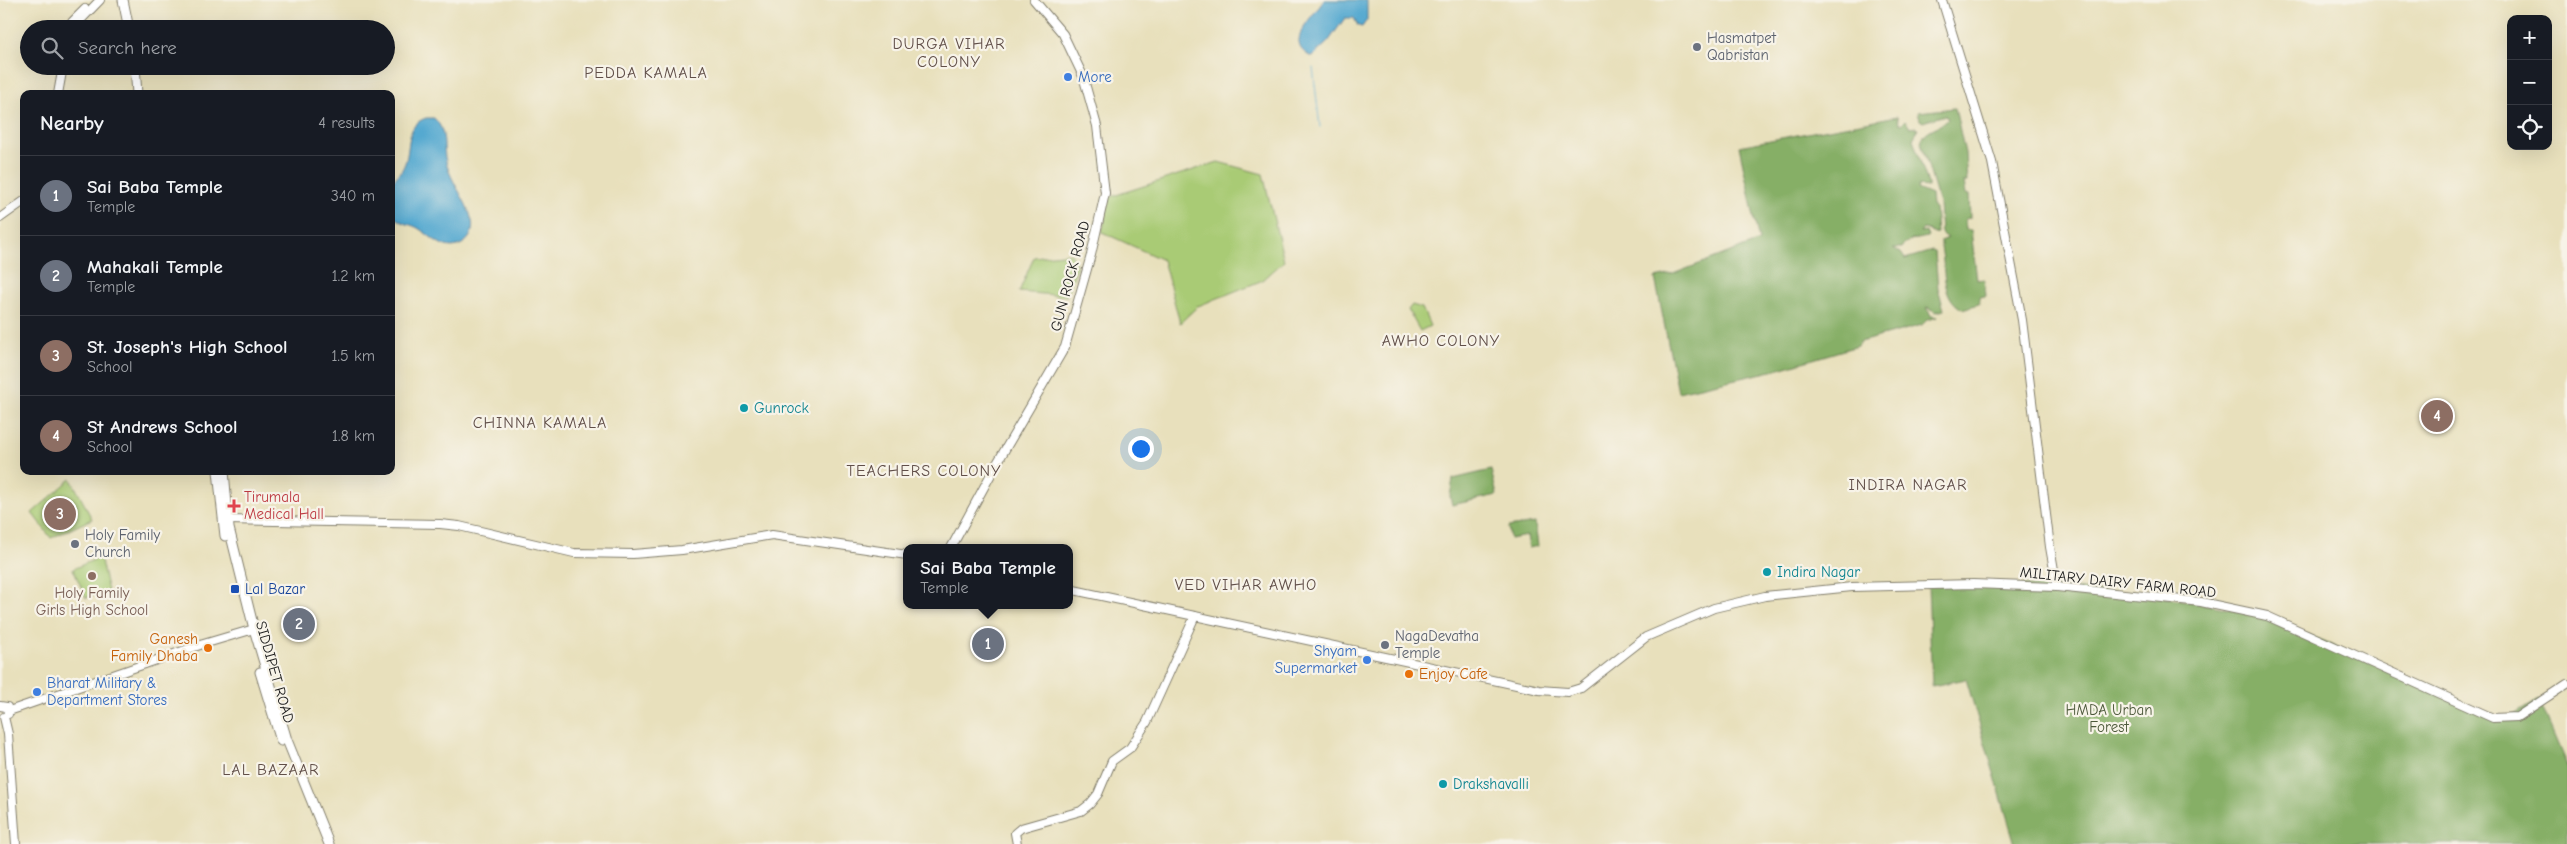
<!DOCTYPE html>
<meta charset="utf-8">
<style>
:root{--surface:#171b24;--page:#242831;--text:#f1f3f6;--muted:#9ea1a6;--line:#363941;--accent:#1a73e8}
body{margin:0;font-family:"Comic Neue",sans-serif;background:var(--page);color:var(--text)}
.controls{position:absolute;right:15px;top:15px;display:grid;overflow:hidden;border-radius:10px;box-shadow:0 5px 20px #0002}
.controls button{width:45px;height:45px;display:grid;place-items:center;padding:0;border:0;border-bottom:1px solid var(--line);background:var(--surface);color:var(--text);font:25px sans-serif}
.you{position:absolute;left:1140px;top:448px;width:18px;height:18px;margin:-12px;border:4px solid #fff;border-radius:50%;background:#1a73e8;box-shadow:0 0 0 8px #1a73e833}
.badge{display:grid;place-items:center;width:32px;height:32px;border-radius:50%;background:var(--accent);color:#fff;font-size:16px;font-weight:700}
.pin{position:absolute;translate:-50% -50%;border:2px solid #fff;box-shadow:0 1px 5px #0006}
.popup{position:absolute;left:903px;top:544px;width:170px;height:65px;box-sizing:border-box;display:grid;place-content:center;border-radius:10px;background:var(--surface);filter:drop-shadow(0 1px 4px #0005);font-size:16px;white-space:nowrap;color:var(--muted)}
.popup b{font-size:19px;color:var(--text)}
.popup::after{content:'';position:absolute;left:50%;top:100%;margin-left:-10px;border:10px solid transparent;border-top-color:var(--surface)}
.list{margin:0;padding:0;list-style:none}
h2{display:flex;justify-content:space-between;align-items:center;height:65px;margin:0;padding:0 20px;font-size:21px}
h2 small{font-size:16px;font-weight:400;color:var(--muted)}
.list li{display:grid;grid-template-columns:32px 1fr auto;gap:15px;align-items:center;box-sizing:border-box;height:80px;padding:0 20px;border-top:1px solid var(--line)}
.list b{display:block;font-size:19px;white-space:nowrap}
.list p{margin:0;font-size:16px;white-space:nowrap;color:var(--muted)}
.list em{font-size:16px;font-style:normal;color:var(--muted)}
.icon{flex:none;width:28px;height:28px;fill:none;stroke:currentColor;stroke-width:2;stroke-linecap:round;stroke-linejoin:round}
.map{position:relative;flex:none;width:2567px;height:844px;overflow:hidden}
.search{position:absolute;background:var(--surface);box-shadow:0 5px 20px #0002;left:20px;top:20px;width:375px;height:55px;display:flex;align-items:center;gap:12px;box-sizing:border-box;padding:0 18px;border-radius:28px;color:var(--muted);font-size:19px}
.panel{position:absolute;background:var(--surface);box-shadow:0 5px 20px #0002;left:20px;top:90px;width:375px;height:385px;border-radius:10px}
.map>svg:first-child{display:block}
.green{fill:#a9cb74;stroke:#627448}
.forest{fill:#86af66;stroke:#516641}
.water{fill:#54a9d0;stroke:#386276}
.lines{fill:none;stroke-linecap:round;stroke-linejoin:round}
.stream{stroke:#54a9d0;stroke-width:1}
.secondary-casing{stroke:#827e6c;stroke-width:10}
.primary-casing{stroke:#827e6c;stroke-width:11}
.secondary{stroke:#fff;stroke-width:8}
.primary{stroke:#fff;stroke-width:9}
.worship-dot{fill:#6b7280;stroke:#f7f3e8;stroke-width:2}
.shop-dot{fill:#3f7fe0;stroke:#f7f3e8;stroke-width:2}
.culture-dot{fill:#0f9aa8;stroke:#f7f3e8;stroke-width:2}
.health-dot{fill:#e0444e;stroke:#f7f3e8;stroke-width:2}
.education-dot{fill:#8d6e63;stroke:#f7f3e8;stroke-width:2}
.transit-dot{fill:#1a4fb4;stroke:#f7f3e8;stroke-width:2}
.food-dot{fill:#e8710a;stroke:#f7f3e8;stroke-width:2}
.labels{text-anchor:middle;stroke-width:4.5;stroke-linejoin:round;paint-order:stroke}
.worship-label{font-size:15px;fill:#5b616d;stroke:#f7f3e8;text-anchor:start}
.shop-label{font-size:15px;fill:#366cbe;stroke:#f7f3e8;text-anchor:start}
.street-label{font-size:15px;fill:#1c1c1c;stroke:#f7f3e8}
.culture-label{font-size:15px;fill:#0d838f;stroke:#f7f3e8;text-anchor:start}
.health-label{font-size:15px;fill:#be3a42;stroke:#f7f3e8;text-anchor:start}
.transit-label{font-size:15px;fill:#164399;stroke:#f7f3e8;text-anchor:start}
.education-label{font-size:15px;fill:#785e54;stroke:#f7f3e8}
.food-label{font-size:15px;fill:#c56008;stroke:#f7f3e8;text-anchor:end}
.park-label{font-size:15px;fill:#4d593b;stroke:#f7f3e8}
.neighbourhood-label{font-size:16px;letter-spacing:1px;fill:#614f49;stroke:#f7f3e8}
</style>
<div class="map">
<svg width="2567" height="844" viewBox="0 0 2567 844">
<rect width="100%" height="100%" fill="#f7f3e8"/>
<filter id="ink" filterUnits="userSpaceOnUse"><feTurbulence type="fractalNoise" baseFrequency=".02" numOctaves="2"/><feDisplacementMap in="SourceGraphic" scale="10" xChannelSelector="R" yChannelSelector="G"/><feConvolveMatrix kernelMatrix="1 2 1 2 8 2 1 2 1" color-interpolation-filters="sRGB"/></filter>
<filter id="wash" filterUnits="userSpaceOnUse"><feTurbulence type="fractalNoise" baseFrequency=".0096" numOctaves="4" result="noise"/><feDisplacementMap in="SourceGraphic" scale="20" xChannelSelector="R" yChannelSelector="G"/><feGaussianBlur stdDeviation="1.12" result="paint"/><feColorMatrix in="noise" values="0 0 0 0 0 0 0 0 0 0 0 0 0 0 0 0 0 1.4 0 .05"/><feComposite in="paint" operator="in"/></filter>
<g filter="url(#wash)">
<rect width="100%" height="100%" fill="#e8e0bc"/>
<g class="green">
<polygon points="1218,162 1263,174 1284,261 1263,280 1198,306 1180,323 1163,260 1102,232 1110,197"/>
<polygon points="1071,253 1077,267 1067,296 1019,292 1034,257"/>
<polygon points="1412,305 1422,308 1430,326 1420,331 1408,310"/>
<polygon points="71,479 92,519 51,538 32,513"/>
<polygon points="100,557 108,591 86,598 73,569"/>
</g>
<g class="forest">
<path d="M 1955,108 L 1965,153 L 1967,182 L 1964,182 L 1966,194 L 1969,195 L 1970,218 L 1965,219 L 1966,230 L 1971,230 L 1977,280 L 1984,279 L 1986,296 L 1979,297 L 1979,304 L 1962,309 C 1940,296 1946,270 1941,247 L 1941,241 L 1948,238 L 1941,233 L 1939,203 L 1921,142 C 1924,127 1941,129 1948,118 L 1945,115 L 1923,122 L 1920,120 L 1918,112 Z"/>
<polygon points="1897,116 1899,123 1901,124 1905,120 1910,128 1916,127 1918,130 1913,139 1928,184 1928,187 1918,186 1917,189 1931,195 1932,206 1935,208 1937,233 1933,234 1928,230 1923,229 1920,233 1926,232 1928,237 1911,240 1904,244 1902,248 1893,248 1901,253 1905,259 1932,251 1935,252 1938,288 1944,310 1936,312 1927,307 1931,316 1938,317 1927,320 1922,325 1860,342 1857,346 1776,370 1678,392 1655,278 1673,274 1759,241 1739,146"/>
<polygon points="1491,470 1497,495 1452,505 1450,496 1453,479"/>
<polygon points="1535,523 1538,546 1529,548 1527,536 1510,539 1508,527"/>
<polygon points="1928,585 2054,586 2177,599 2267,616 2494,719 2513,716 2539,700 2567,766 2567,844 2015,844 1966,679 1932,686"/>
</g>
<g class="water">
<path d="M 1324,0 L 1367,0 L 1367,20 L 1362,27 L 1358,26 L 1354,18 L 1345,18 L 1328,42 L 1312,57 C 1280,43 1316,14 1324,0 Z"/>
<path d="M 426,118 L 434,118 C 446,130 443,142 445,157 C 449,181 467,199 472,221 C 474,228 471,238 465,242 C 447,255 435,239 421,230 C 410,222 404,227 391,214 L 391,182 C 398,176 402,171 405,163 C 411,146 405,125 426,118 Z"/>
</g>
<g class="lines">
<polyline class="stream" points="1313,68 1320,127"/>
</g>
</g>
<g filter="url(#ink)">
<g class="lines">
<defs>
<g id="secondary">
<polyline points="1942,0 1992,162 2022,320 2050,547 2057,587"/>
<polyline points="69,29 72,22 85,9"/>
<polyline points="72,29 100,0"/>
<polyline points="58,94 63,66"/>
<polyline points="0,218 24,201"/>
<polyline points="228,520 440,524 459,526 574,553 633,554 682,550 772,535 907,555"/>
<polyline points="951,548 996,465 1065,347 1091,255 1105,193 1097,126 1083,76 1063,34 1034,0"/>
<polyline points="1069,589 1539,690 1568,692 1581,688 1646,637 1714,608 1765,596 1852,587 1973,584 2057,587 2201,602 2267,616 2493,718 2517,717 2567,684"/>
<polyline points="0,706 7,707 8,714"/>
<polyline points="9,711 200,645 254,629"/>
<polyline points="4,717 8,734 16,844"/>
<polyline points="1017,844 1015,833 1021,828 1081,811 1090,804 1098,794 1112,761 1130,748 1147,722 1195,616"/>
</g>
<g id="primary">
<polyline points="123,0 129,29"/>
<polyline points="135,66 137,94"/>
<polyline points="218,471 225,536"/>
<polyline points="224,471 229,528 254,629 287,740 329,844"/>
<polyline points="260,672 281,741"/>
</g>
</defs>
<use href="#secondary" class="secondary-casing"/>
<use href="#primary" class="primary-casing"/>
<use href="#secondary" class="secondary"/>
<use href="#primary" class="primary"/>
</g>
</g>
<g class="worship-dot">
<circle cx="1697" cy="47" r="5"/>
<circle cx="75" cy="544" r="5"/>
<circle cx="1385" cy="645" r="5"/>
</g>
<g class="shop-dot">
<circle cx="1068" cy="77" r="5"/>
<circle cx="1367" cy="660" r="5"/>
<circle cx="37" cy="692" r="5"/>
</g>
<g class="culture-dot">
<circle cx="744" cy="408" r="5"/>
<circle cx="1767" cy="572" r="5"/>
<circle cx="1443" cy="784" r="5"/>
</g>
<path class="health-dot" d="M231.5 498.5h5v5h5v5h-5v5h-5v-5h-5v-5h5z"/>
<circle class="education-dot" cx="92" cy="576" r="5"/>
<rect class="transit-dot" x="230" y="584" width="10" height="10" rx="2.5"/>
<g class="food-dot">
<circle cx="208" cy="648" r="5"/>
<circle cx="1409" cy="674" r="5"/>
</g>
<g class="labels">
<g class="worship-label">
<text x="1707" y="43">Hasmatpet<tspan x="1707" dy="17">Qabristan</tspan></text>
<text x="85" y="540">Holy Family<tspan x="85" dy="17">Church</tspan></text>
<text x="1395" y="641">NagaDevatha<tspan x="1395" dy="17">Temple</tspan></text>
</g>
<g class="shop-label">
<text x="1078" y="82">More</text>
<text x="1357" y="656" text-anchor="end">Shyam<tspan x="1357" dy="17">Supermarket</tspan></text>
<text x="47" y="688">Bharat Military &amp;<tspan x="47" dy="17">Department Stores</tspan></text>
</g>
<g class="street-label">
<text transform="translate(1070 276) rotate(-75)" y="5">GUN ROCK ROAD</text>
<text transform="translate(2118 582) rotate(6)" y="5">MILITARY DAIRY FARM ROAD</text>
<text transform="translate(275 672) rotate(74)" y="5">SIDDIPET ROAD</text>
</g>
<g class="culture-label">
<text x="754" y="413">Gunrock</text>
<text x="1777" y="577">Indira Nagar</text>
<text x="1453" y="789">Drakshavalli</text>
</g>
<g class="health-label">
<text x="244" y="502">Tirumala<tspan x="244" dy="17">Medical Hall</tspan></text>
</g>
<g class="transit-label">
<text x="245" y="594">Lal Bazar</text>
</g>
<g class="education-label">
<text x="92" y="598">Holy Family<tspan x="92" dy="17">Girls High School</tspan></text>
</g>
<g class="food-label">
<text x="198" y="644">Ganesh<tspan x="198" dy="17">Family Dhaba</tspan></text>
<text x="1419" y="679" text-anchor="start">Enjoy Cafe</text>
</g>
<g class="park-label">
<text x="2109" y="715">HMDA Urban<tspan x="2109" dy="17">Forest</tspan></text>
</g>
<g class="neighbourhood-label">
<text x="949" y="49">DURGA VIHAR<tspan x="949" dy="18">COLONY</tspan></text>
<text x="646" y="78">PEDDA KAMALA</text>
<text x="1441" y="346">AWHO COLONY</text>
<text x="540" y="428">CHINNA KAMALA</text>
<text x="924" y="476">TEACHERS COLONY</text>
<text x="1908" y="490">INDIRA NAGAR</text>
<text x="1246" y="590">VED VIHAR AWHO</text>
<text x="271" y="775">LAL BAZAAR</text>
</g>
</g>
</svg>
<div class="controls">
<button>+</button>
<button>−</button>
<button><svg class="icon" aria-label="locate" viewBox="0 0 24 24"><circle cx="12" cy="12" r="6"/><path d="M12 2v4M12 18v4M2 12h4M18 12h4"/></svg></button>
</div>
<div class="you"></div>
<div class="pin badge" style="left:988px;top:644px;background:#6b7280">1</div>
<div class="popup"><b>Sai Baba Temple</b>Temple</div>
<div class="pin badge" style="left:299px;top:624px;background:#6b7280">2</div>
<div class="pin badge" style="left:60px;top:514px;background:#8d6e63">3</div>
<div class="pin badge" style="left:2437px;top:416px;background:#8d6e63">4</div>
<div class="search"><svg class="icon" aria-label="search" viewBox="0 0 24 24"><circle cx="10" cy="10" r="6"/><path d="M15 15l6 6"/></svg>Search here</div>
<section class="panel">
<h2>Nearby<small>4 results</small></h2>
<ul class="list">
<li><span class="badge" style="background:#6b7280">1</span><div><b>Sai Baba Temple</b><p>Temple</p></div><em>340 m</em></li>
<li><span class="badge" style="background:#6b7280">2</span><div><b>Mahakali Temple</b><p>Temple</p></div><em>1.2 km</em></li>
<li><span class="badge" style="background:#8d6e63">3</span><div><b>St. Joseph's High School</b><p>School</p></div><em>1.5 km</em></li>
<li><span class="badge" style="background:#8d6e63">4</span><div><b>St Andrews School</b><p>School</p></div><em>1.8 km</em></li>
</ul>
</section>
</div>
